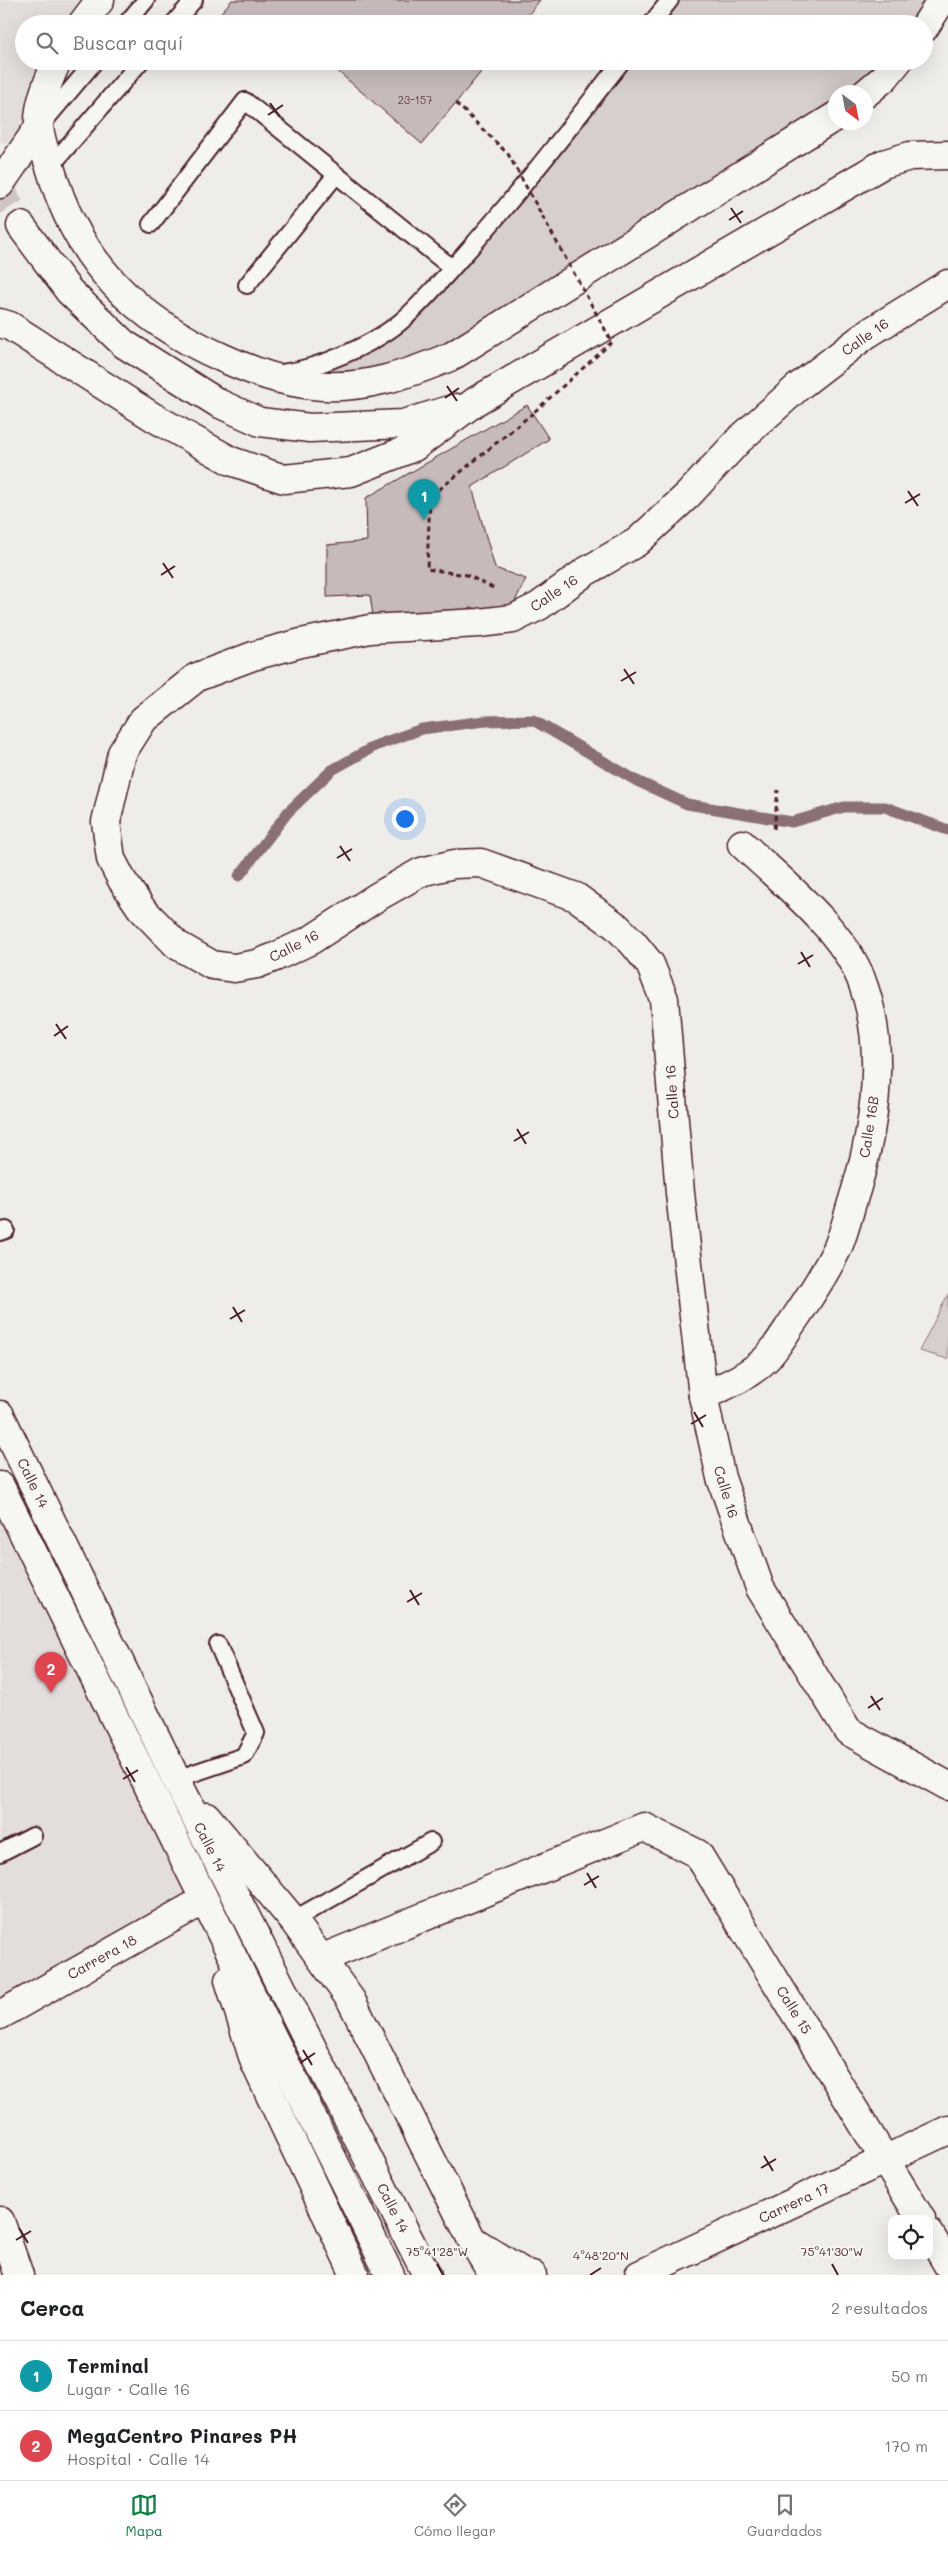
<!DOCTYPE html>
<html lang="es">
<meta charset="utf-8">
<style>
:root{--surface:#fff;--page:#f2f2f2;--text:#202124;--muted:#757577;--line:#e0e0e0;--accent:#0b8043}
body{margin:0;font-family:Mali,sans-serif;background:var(--page);color:var(--text)}
.controls{position:absolute;right:15px;bottom:15px;display:grid;overflow:hidden;border-radius:10px;box-shadow:0 5px 20px #0002}
.controls button{width:45px;height:45px;display:grid;place-items:center;padding:0;border:0;border-bottom:1px solid var(--line);background:var(--surface);color:var(--text);font:25px sans-serif}
.compass{position:absolute;left:828px;top:85px;width:45px;height:45px;border-radius:50%;background:var(--surface);box-shadow:0 5px 20px #0002;rotate:148deg}
.you{position:absolute;left:404px;top:818px;width:18px;height:18px;margin:-12px;border:4px solid #fff;border-radius:50%;background:#1a73e8;box-shadow:0 0 0 8px #1a73e833}
.badge{display:grid;place-items:center;width:32px;height:32px;border-radius:50%;background:var(--accent);color:#fff;font-size:16px;font-weight:700}
.pin{position:absolute;translate:-50% -41px;filter:drop-shadow(0 1px 2px #0008)}
.pin::after{content:'';position:absolute;top:26px;width:18px;height:15px;background:inherit;clip-path:polygon(0 0,100% 0,50% 100%)}
.list{margin:0;padding:0;list-style:none}
h2{display:flex;justify-content:space-between;align-items:center;height:65px;margin:0;padding:0 20px;font-size:21px}
h2 small{font-size:16px;font-weight:400;color:var(--muted)}
.list li{display:grid;grid-template-columns:32px 1fr auto;gap:15px;align-items:center;box-sizing:border-box;height:70px;padding:0 20px;border-top:1px solid var(--line)}
.list b{display:block;font-size:19px;white-space:nowrap}
.list p{margin:0;font-size:16px;white-space:nowrap;color:var(--muted)}
.list em{font-size:16px;font-style:normal;color:var(--muted)}
.icon{flex:none;width:28px;height:28px;fill:none;stroke:currentColor;stroke-width:2;stroke-linecap:round;stroke-linejoin:round}
.map{position:relative;flex:none;width:948px;height:2275px;overflow:hidden}
.search{position:absolute;background:var(--surface);box-shadow:0 5px 20px #0002;left:15px;right:15px;top:15px;height:55px;display:flex;align-items:center;gap:12px;box-sizing:border-box;padding:0 18px;border-radius:28px;color:var(--muted);font-size:19px}
.sheet{height:205px;background:var(--surface)}
nav{display:flex;justify-content:space-around;align-items:center;box-sizing:border-box;height:70px;border-top:1px solid var(--line);background:var(--surface);font-size:14px;color:var(--muted)}
nav a{display:grid;justify-items:center;gap:2px}
nav .on{color:var(--accent)}
.map>svg:first-child{display:block}
.built{fill:#e3dedc}
.green{fill:#d7cfce;stroke:#90777c}
.lines{fill:none;stroke-linecap:round;stroke-linejoin:round}
.stream{stroke:#8a6f74;stroke-width:11}
.building{fill:#c6babb;stroke:#4a1f2b}
.secondary-tunnel{stroke:#cec4c4;stroke-width:28;stroke-dasharray:28 14;stroke-linecap:butt}
.lane-casing{stroke:#4a1f2b;stroke-width:20}
.street-casing{stroke:#4a1f2b;stroke-width:31}
.secondary-casing{stroke:#4a1f2b;stroke-width:31}
.path{stroke:#4a1f2b;stroke-width:3;stroke-dasharray:5 4;stroke-linecap:butt}
.lane{stroke:#f6f6f2;stroke-width:16}
.street{stroke:#f6f6f2;stroke-width:28}
.secondary{stroke:#f6f6f2;stroke-width:28}
.path-bridge{stroke:#4a1f2b;stroke-width:3;stroke-dasharray:5 4;stroke-linecap:butt}
.ticks{fill:none;stroke:#4a1f2b;stroke-width:2}
.labels{text-anchor:middle;stroke-width:4;stroke-linejoin:round;paint-order:stroke}
.number-label{font-size:11px;fill:#69464f}
.street-label{font-size:14px;fill:#4a1f2b;stroke:#f6f6f2}
.ticks-label{font-size:12px;text-anchor:middle;fill:#4a1f2b;stroke:#f6f6f2;stroke-width:4;stroke-linejoin:round;paint-order:stroke}
</style>
<div class="map">
<svg width="948" height="2275" viewBox="0 0 948 2275">
<rect width="100%" height="100%" fill="#efedea"/>
<filter id="ink" filterUnits="userSpaceOnUse"><feTurbulence type="fractalNoise" baseFrequency=".02" numOctaves="2"/><feDisplacementMap in="SourceGraphic" scale="10" xChannelSelector="R" yChannelSelector="G"/><feConvolveMatrix kernelMatrix="1 2 1 2 8 2 1 2 1" color-interpolation-filters="sRGB"/></filter>
<g filter="url(#ink)">
<g class="built">
<polygon points="0,0 100,0 82,24 24,24 24,61 57,61 27,148 0,142"/>
<polygon points="0,1486 204,1900 0,2015"/>
</g>
<g class="green">
<polygon points="670,0 942,0 924,24 651,24"/>
<polygon points="622,61 898,61 866,92 836,92 835,116 575,281 379,381 300,371 404,319"/>
<polygon points="948,1294 948,1359 919,1351"/>
</g>
<g class="lines">
<polyline class="stream" points="239,876 288,812 332,770 377,745 422,729 485,721 533,720 637,781 687,804 792,822 844,807 885,807 948,830"/>
</g>
<g class="building">
<polygon points="232,0 540,0 521,24 211,24"/>
<polygon points="323,61 490,61 422,144 327,62"/>
<polygon points="527,405 549,439 472,487 495,568 526,579 507,617 470,607 469,617 373,616 370,595 327,597 327,545 367,541 366,498"/>
</g>
<g class="lines">
<polyline class="secondary-tunnel" points="0,182 7,202 21,226"/>
<defs>
<g id="lane">
<polyline points="126,24 146,0"/>
<polyline points="173,24 194,0"/>
<polyline points="651,24 670,0"/>
<polyline points="41,125 95,61"/>
<polyline points="50,167 141,61"/>
<polyline points="151,224 245,101 452,268"/>
<polyline points="247,285 336,175"/>
<path d="M 282,373 C 320,368 376,344 405,318 C 426,299 445,276 464,255 C 520,192 570,127 622,61"/>
<polyline points="0,1232 6,1230"/>
<polyline points="176,1779 244,1756 256,1733 218,1645"/>
<polyline points="0,1853 33,1836"/>
<polyline points="293,1920 431,1842"/>
</g>
<g id="street">
<polyline points="948,284 867,334 798,387 739,440 688,495 637,542 585,572 539,606 513,619 479,623 370,629 301,643 253,656 197,677 143,720 122,753 106,822 111,859 122,880 141,908 177,945 212,965 234,968 257,964 275,957 311,940 377,897 421,872 454,864 481,863 576,897 616,926 633,943 650,964 664,999 680,1193 703,1396 721,1478 760,1588 848,1731 948,1786"/>
<path d="M 703,1396 C 725,1386 747,1377 765,1360 C 776,1349 785,1333 794,1320 C 809,1298 825,1274 837,1249 C 843,1236 847,1220 851,1206 C 874,1135 889,1051 861,979 C 842,929 780,880 742,844"/>
<polyline points="323,1958 644,1827 698,1854 921,2219"/>
<polyline points="0,2015 204,1900"/>
<polyline points="0,2221 19,2275"/>
<polyline points="929,2233 948,2265"/>
<polyline points="472,2240 524,2273 532,2275"/>
<polyline points="639,2275 948,2130"/>
</g>
<g id="secondary">
<polyline points="82,24 100,0"/>
<polyline points="924,28 942,0"/>
<path d="M 57,61 C 48,82 38,103 39,126 C 40,140 47,157 51,170 C 78,263 137,320 223,358 C 252,371 281,382 313,385 C 361,391 409,374 452,356 L 836,116"/>
<polyline points="866,93 884,78 898,61"/>
<polyline points="0,184 39,127"/>
<polyline points="21,226 69,291 124,344 218,403 260,422 310,428 403,424 456,408"/>
<polyline points="0,323 10,326 153,417 231,461 284,479 351,472 414,447 476,401 883,164 910,156 948,155"/>
<polyline points="0,1415 176,1779 427,2275"/>
<polyline points="0,1486 390,2275"/>
<polyline points="207,1817 293,1920 351,2000 472,2240 493,2275"/>
<polyline points="229,1980 255,2063 355,2275"/>
</g>
</defs>
<use href="#lane" class="lane-casing"/>
<use href="#street" class="street-casing"/>
<use href="#secondary" class="secondary-casing"/>
<g class="path">
<polyline points="493,588 467,575 427,569 430,497 533,413"/>
<polyline points="774,829 778,790"/>
</g>
<use href="#lane" class="lane"/>
<use href="#street" class="street"/>
<use href="#secondary" class="secondary"/>
<polyline class="path-bridge" points="456,103 508,154 612,342 533,413"/>
</g>
</g>
<path class="ticks" d="M 270,103 L 280,117M 268,115 L 283,105M 731,208 L 741,223M 729,220 L 743,211M 447,386 L 457,401M 445,398 L 459,388M 908,491 L 918,506M 905,503 L 920,494M 163,563 L 173,578M 161,575 L 175,566M 624,669 L 634,684M 621,681 L 636,672M 340,846 L 350,861M 337,858 L 352,849M 801,952 L 810,967M 798,964 L 813,955M 56,1024 L 66,1039M 54,1036 L 68,1026M 517,1129 L 526,1144M 514,1141 L 529,1132M 233,1307 L 242,1322M 230,1319 L 245,1310M 694,1412 L 703,1427M 691,1424 L 706,1415M 410,1590 L 419,1605M 407,1602 L 422,1593M 871,1696 L 880,1710M 868,1708 L 883,1698M 126,1767 L 135,1782M 123,1779 L 138,1770M 587,1873 L 596,1888M 584,1885 L 599,1876M 303,2050 L 312,2065M 300,2063 L 315,2053M 764,2156 L 773,2171M 761,2168 L 776,2159M 19,2228 L 28,2243M 16,2240 L 31,2231M 437,2264 L 443,2275M 832,2264 L 838,2275M 590,2275 L 601,2268"/>
<g class="labels">
<g class="number-label">
<text x="415" y="104">23-157</text>
</g>
<g class="street-label">
<text transform="translate(865 337) rotate(-35)" y="5">Calle 16</text>
<text transform="translate(554 593) rotate(-34)" y="5">Calle 16</text>
<text transform="translate(294 946) rotate(-27)" y="5">Calle 16</text>
<text transform="translate(672 1092) rotate(-94)" y="5">Calle 16</text>
<text transform="translate(869 1127) rotate(-81)" y="5">Calle 16B</text>
<text transform="translate(33 1483) rotate(64)" y="5">Calle 14</text>
<text transform="translate(726 1492) rotate(73)" y="5">Calle 16</text>
<text transform="translate(210 1847) rotate(63)" y="5">Calle 14</text>
<text transform="translate(102 1957) rotate(-29)" y="5">Carrera 18</text>
<text transform="translate(794 2010) rotate(58)" y="5">Calle 15</text>
<text transform="translate(794 2203) rotate(-25)" y="5">Carrera 17</text>
<text transform="translate(393 2208) rotate(63)" y="5">Calle 14</text>
</g>
</g>
<g class="ticks-label">
<text x="437" y="2256">75°41'28"W</text>
<text x="832" y="2256">75°41'30"W</text>
<text x="601" y="2260">4°48'20"N</text>
</g>
</svg>
<div class="controls">
<button><svg class="icon" aria-label="locate" viewBox="0 0 24 24"><circle cx="12" cy="12" r="6"/><path d="M12 2v4M12 18v4M2 12h4M18 12h4"/></svg></button>
</div>
<svg class="compass" viewBox="-18 -18 36 36"><path d="M0-13l5 13h-10z" fill="#e53935"/><path d="M0 13l5-13h-10z" fill="#757577"/></svg>
<div class="you"></div>
<div class="pin badge" style="left:424px;top:520px;background:#0f9aa8">1</div>
<div class="pin badge" style="left:51px;top:1693px;background:#e0444e">2</div>
<div class="search"><svg class="icon" aria-label="search" viewBox="0 0 24 24"><circle cx="10" cy="10" r="6"/><path d="M15 15l6 6"/></svg>Buscar aquí</div>
</div>
<section class="sheet">
<h2>Cerca<small>2 resultados</small></h2>
<ul class="list">
<li><span class="badge" style="background:#0f9aa8">1</span><div><b>Terminal</b><p>Lugar · Calle 16</p></div><em>50 m</em></li>
<li><span class="badge" style="background:#e0444e">2</span><div><b>MegaCentro Pinares PH</b><p>Hospital · Calle 14</p></div><em>170 m</em></li>
</ul>
</section>
<nav>
<a class="on"><svg class="icon" aria-label="map" viewBox="0 0 24 24"><path d="M3 6l6-2 6 2 6-2v14l-6 2-6-2-6 2zM9 4v14M15 6v14"/></svg>Mapa</a>
<a><svg class="icon" aria-label="directions" viewBox="0 0 24 24"><path d="M12 3l9 9-9 9-9-9zM9 14v-3h6M13 9l2 2-2 2"/></svg>Cómo llegar</a>
<a><svg class="icon" aria-label="saved" viewBox="0 0 24 24"><path d="M7 4h10v16l-5-4-5 4z"/></svg>Guardados</a>
</nav>
